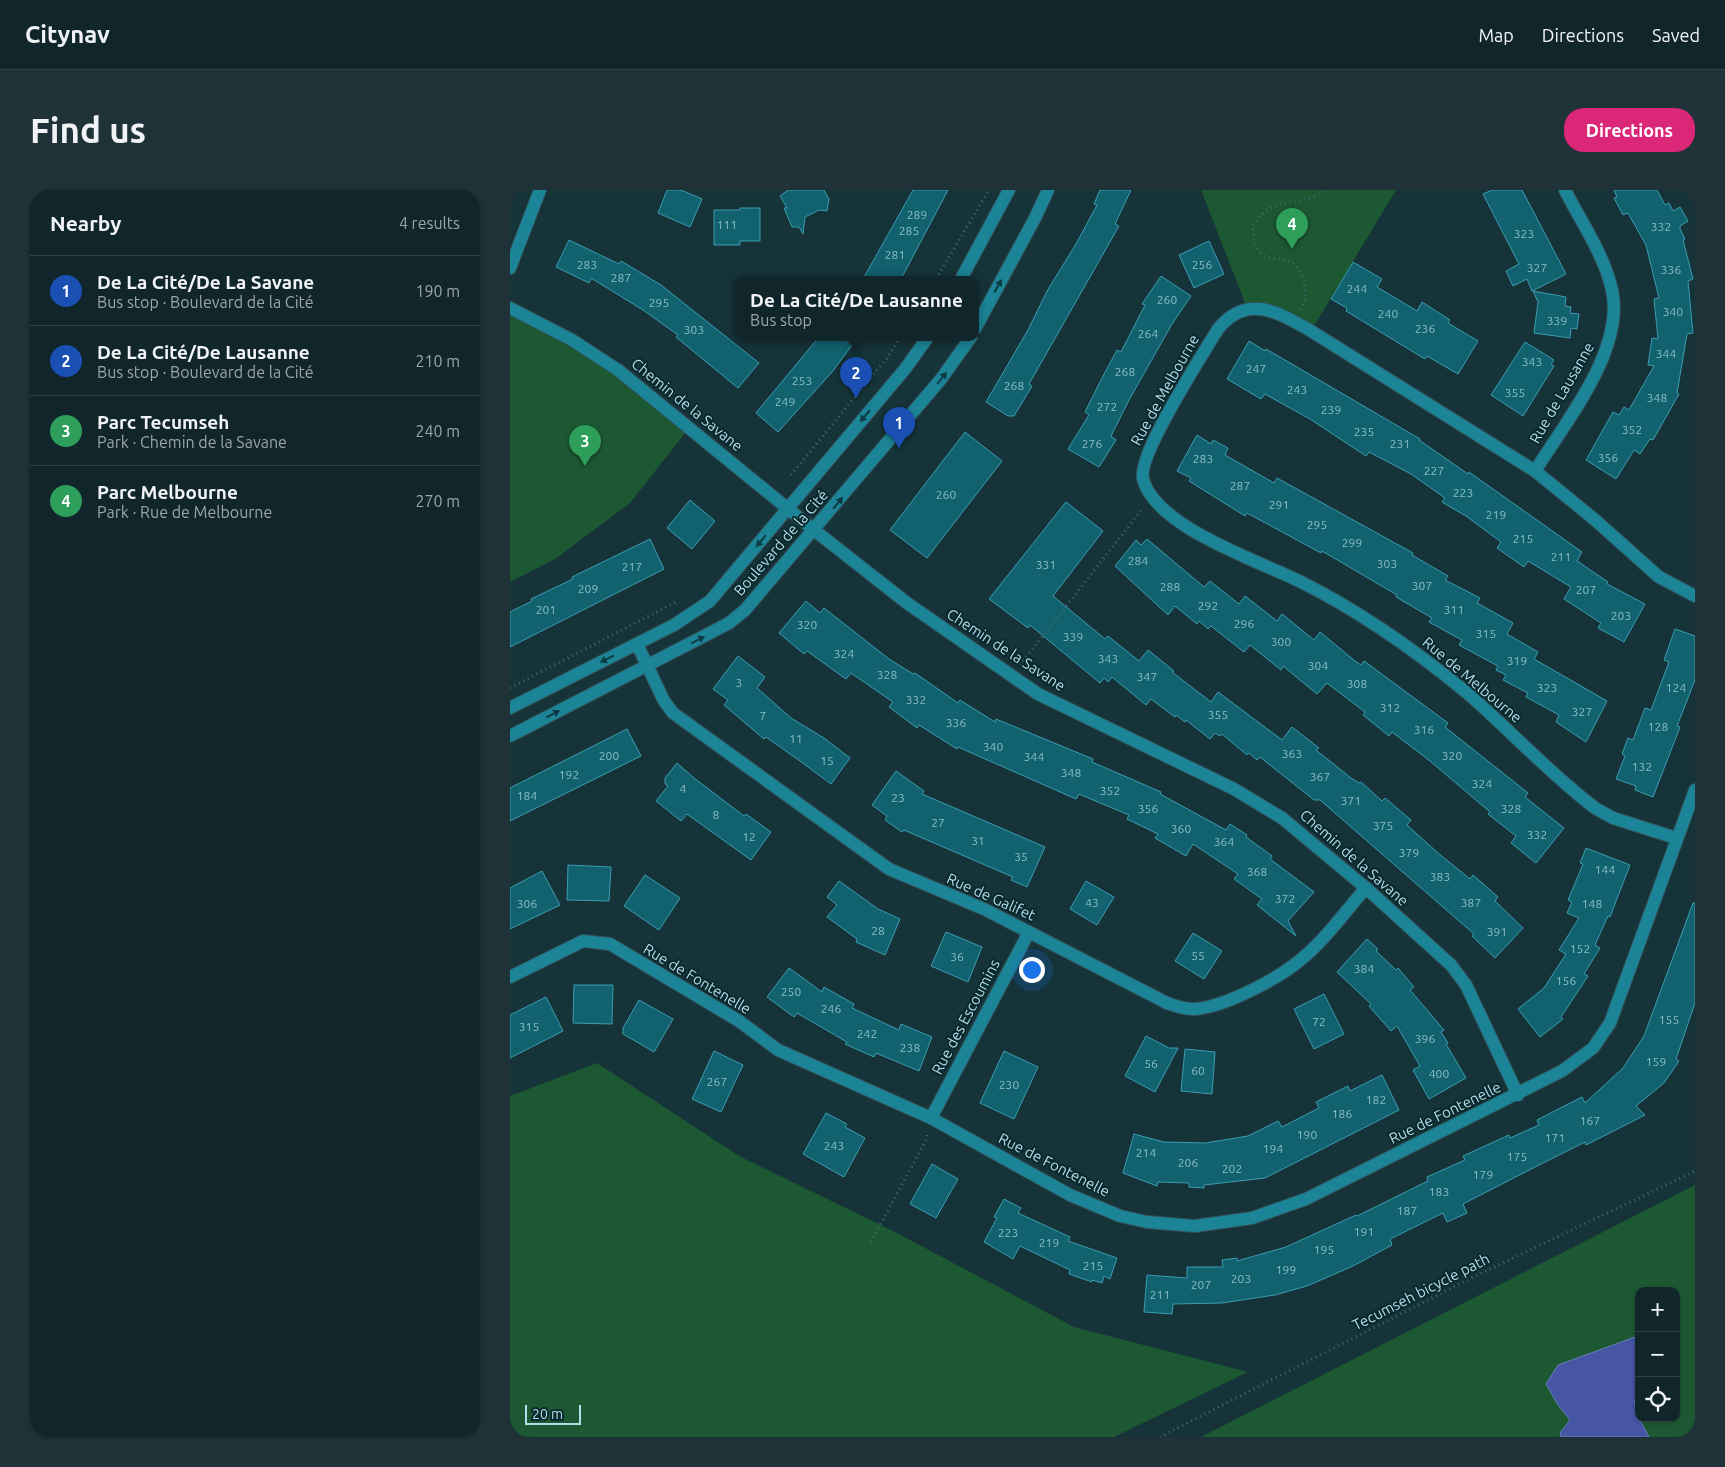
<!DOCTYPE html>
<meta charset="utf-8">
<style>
:root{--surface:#10262b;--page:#1e3237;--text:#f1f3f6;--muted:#9ca5a9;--line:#304347;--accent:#db2777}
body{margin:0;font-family:Ubuntu,sans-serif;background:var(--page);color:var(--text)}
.controls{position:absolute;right:15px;bottom:15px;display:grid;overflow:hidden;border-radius:10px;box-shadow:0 1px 4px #0004}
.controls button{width:45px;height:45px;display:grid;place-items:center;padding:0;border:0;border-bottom:1px solid var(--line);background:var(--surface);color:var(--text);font:25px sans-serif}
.scale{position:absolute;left:15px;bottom:12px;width:56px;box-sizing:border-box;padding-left:5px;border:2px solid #b3dee7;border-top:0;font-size:14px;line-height:18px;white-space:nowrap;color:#b3dee7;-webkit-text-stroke:4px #0a292f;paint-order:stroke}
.you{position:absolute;left:521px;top:779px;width:18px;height:18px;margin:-12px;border:4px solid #fff;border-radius:50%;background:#1a73e8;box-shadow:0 0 0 8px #1a73e833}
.badge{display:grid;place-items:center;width:32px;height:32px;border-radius:50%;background:var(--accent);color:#fff;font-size:16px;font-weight:700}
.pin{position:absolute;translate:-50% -41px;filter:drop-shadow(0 1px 2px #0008)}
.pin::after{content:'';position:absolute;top:26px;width:18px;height:15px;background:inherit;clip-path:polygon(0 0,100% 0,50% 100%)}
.popup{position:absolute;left:224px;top:86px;width:245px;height:65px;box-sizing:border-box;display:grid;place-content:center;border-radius:10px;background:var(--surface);filter:drop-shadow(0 1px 4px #0005);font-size:16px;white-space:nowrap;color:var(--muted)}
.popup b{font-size:19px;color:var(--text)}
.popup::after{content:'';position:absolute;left:50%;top:100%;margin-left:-10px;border:10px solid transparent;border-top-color:var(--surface)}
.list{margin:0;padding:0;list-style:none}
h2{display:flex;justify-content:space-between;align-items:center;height:65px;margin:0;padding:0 20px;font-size:21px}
h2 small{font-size:16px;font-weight:400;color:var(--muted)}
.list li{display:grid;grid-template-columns:32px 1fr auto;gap:15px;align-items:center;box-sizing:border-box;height:70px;padding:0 20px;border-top:1px solid var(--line)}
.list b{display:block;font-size:19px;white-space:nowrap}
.list p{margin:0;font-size:16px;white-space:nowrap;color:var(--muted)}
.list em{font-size:16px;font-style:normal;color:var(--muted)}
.icon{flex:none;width:28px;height:28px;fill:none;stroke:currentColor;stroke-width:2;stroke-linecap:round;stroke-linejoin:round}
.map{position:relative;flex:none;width:1185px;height:1247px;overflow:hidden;border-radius:20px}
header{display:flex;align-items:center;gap:30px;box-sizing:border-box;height:70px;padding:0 25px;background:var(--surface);border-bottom:1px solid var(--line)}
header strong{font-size:24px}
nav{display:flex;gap:28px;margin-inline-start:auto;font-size:18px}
.intro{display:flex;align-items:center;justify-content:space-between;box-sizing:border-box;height:120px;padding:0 30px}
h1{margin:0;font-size:35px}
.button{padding:12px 22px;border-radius:20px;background:var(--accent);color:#fff;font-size:18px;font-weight:700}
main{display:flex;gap:30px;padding:0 30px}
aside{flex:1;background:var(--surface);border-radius:20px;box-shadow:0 1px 4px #0004}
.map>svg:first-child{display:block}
.green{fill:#1c5933;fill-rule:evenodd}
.water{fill:#4655a4;stroke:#677eb8}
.building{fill:#12616f;stroke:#3c9daf}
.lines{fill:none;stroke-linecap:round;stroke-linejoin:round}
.minor-casing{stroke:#325158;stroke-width:14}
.tertiary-casing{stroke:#325158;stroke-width:14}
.path{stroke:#45676e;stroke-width:3;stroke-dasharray:1 4;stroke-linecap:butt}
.minor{stroke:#1b8496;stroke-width:12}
.tertiary{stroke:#1b8496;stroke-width:12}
.oneway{fill:#0d3b44}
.labels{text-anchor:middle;stroke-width:4;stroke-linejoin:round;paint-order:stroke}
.number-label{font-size:12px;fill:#8bbfc9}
.street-label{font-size:15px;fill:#b3dee7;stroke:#0a292f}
</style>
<header>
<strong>Citynav</strong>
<nav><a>Map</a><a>Directions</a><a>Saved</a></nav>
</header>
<div class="intro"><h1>Find us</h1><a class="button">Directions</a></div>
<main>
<aside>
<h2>Nearby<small>4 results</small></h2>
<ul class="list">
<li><span class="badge" style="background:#1a4fb4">1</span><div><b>De La Cité/De La Savane</b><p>Bus stop · Boulevard de la Cité</p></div><em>190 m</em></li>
<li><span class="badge" style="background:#1a4fb4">2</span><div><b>De La Cité/De Lausanne</b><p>Bus stop · Boulevard de la Cité</p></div><em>210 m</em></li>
<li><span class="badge" style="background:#2e9e5b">3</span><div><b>Parc Tecumseh</b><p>Park · Chemin de la Savane</p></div><em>240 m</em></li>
<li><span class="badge" style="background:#2e9e5b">4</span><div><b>Parc Melbourne</b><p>Park · Rue de Melbourne</p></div><em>270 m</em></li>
</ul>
</aside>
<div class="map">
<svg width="1185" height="1247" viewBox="0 0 1185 1247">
<rect width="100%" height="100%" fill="#153339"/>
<g class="green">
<polygon points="691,0 886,0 801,141 737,118"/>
<polygon points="0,118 62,150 179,238 120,313 45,369 0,392"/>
<polygon points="87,873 229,966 383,1041 564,1137 738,1182 604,1247 0,1247 0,906"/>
<path d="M 1185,995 L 1185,1247 L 691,1247 ZM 1129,1101 L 1166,1101 L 1166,1228 L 1129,1228 Z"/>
</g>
<path class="water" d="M 1125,1147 C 1130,1162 1133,1199 1124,1212 L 1129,1228 L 1139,1247 L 1051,1247 L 1050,1243 L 1060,1230 L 1048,1215 L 1036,1194 L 1048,1175 Z"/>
<g class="building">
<polygon points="157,0 171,0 192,9 180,37 148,23"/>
<polygon points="278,0 314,0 319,9 317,21 309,20 295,27 293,44 289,37 282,37 274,18 277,18 270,6"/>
<polygon points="403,0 438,0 391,89 353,89"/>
<polygon points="590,0 621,0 605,34 609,36 519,194 522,196 504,226 498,226 476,212 518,140 537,101 566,54 587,15 584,14"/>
<polygon points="982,0 1012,0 1056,84 1022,101 1017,89 1003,96 996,81 1009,74 973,4"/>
<polygon points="1104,0 1147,0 1155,15 1159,13 1163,21 1170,17 1178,31 1170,36 1170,39 1175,49 1173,50 1183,89 1178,91 1183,143 1177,144 1167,203 1169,204 1143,250 1140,249 1130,264 1124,260 1106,289 1076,270 1103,222 1109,225 1114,217 1119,220 1144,176 1138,175 1142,148 1148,149 1144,109 1149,108 1136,55 1118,23 1113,25 1104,8 1107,7"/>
<polygon points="230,18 250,18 250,51 230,51 230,55 204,55 204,20 230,20"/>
<polygon points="59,50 109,74 111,71 151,95 249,173 228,198 166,147 168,145 133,120 81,88 79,93 46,77"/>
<polygon points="699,51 714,84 684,98 669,65"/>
<polygon points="843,72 872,89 867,97 907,121 912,112 940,130 938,133 968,151 948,184 917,166 915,169 836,121 837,118 821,109"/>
<polygon points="651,86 681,106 662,134 619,210 601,246 606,250 589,277 558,259 579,225 575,222 592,188 607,160 611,162 635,115 632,114"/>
<polygon points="1023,101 1056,107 1055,116 1061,117 1060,123 1069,124 1067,139 1061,138 1060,148 1024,143 1028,112"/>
<polygon points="309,147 348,147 322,182 268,242 246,223"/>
<polygon points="739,151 755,161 756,159 910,249 909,250 958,284 959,282 1072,362 1067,371 1098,392 1097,394 1135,414 1114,452 1088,438 1091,433 1054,409 1061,397 1018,371 1014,377 987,358 991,352 956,326 932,312 935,308 901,284 859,262 856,266 800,229 755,204 751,209 717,189"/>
<polygon points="1015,152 1044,170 1041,174 1044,176 1013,226 981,205"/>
<polygon points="455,242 492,271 417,368 380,340"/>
<polygon points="687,245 701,254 703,250 718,258 715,265 764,293 767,288 903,363 902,365 938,386 935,390 970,408 967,413 1003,433 997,444 1028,462 1024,469 1097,511 1076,552 1046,532 1049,525 1016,507 1018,503 993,490 996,485 986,480 988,476 949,455 952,450 919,432 922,428 886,407 887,405 812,361 811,363 737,323 735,326 679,291 681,288 667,281"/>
<polygon points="180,310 205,331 182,359 157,338"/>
<polygon points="556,312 593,341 543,406 595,449 598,446 629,471 638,460 664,481 662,482 701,512 708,502 772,550 782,537 809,558 806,560 841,588 849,593 851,592 872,611 875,608 901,630 897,635 928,663 960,689 963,685 988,707 985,711 1013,738 985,768 962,746 964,744 810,610 804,610 750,567 747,570 739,563 737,565 712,544 710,546 705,543 700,549 676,530 675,532 666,525 665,527 641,509 636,515 602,487 598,492 594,488 590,493 520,435 518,438 479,409"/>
<polygon points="140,349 154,379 0,457 0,422 22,411 21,409 63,389 62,387"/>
<polygon points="637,349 694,397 700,391 729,414 735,406 767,431 772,424 804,450 810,442 845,471 851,475 854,471 938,533 935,537 1018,603 1015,607 1054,638 1026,673 1001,653 1006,646 978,624 980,622 920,571 882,542 879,546 853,525 855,522 817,493 807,504 773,476 771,480 740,455 734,462 701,436 698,439 689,431 687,434 665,416 658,425 605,376 626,350 631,355"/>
<polygon points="296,411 310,423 314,418 379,469 403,484 405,483 448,513 450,510 485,532 486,529 583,569 582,572 651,602 650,604 716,640 720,634 737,645 736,647 762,666 760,669 804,702 778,731 786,746 747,715 752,709 724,689 728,684 683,654 676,666 645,648 648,644 617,629 619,625 569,604 566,609 448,557 447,559 409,535 407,538 379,517 383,512 341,483 336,489 297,461 294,464 269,443"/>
<polygon points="1165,439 1185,446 1185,490 1167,536 1170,537 1143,607 1125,600 1126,596 1106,589 1115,566 1112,564 1118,548 1123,550 1135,518 1141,520 1159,472 1154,470"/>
<polygon points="228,466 255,487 247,498 281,528 314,548 340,568 321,594 290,571 256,547 254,549 214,515 218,510 203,499"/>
<polygon points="117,539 131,566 0,631 0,598"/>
<polygon points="167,573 184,588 234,626 236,624 261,642 241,670 177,624 171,631 146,611 158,596 155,594 155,588"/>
<polygon points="386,581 414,601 412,604 535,657 517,697 501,690 503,687 475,675 394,640 392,642 375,630 377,626 362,615"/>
<polygon points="1076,658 1120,675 1100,727 1098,726 1085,755 1090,758 1074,784 1078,786 1051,827 1053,829 1030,847 1008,819 1034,798 1056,764 1049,760 1069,728 1057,723 1062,712 1058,710 1073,674 1070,673"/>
<polygon points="58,675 101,677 99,711 57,710"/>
<polygon points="32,681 50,715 0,739 0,698"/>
<polygon points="135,685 170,708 149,740 114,716"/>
<polygon points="329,691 368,719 390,729 375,765 346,752 347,749 317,727 327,715 317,707"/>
<polygon points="576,691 604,707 587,735 560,719"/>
<polygon points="1183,713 1185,713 1185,813 1166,869 1169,871 1154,893 1126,916 1135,925 1076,955 1075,952 1027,976 953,1014 957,1023 937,1032 933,1023 880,1049 882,1055 843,1076 797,1096 765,1105 712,1113 663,1114 662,1124 634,1122 637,1085 677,1088 677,1077 713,1077 712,1070 727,1068 727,1071 776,1057 846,1025 847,1026 918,991 917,987 955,970 953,966 999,945 1000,948 1029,935 1027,930 1072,907 1075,913 1113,878 1134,846"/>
<polygon points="436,742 472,757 458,792 421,776"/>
<polygon points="683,743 712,761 694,789 665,771"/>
<polygon points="857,749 868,759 866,761 886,780 888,778 904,797 900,800 934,840 931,842 938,853 936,854 956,888 919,909 903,880 910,876 887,836 881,841 859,816 861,814 827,782"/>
<polygon points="279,778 312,802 314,797 344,814 342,818 389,840 391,834 422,847 409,881 366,863 364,867 335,854 337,852 287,823 284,827 257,807"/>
<polygon points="64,795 103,795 102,834 63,833"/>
<polygon points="814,804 834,844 804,859 784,819"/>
<polygon points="36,807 53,841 0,868 0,825"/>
<polygon points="129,810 163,829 144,862 113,844 113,838"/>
<polygon points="636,846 659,858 668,858 645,902 615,886"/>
<polygon points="675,859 705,862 702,904 671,901"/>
<polygon points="204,861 233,875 211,922 182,909"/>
<polygon points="494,861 528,877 504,929 470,913"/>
<polygon points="872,885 889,920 755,988 694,995 694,998 679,997 679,993 648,992 647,996 613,983 624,944 654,952 695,953 738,946 768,931 772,937 809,918 806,912 838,896 840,901"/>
<polygon points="316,923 337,934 335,937 355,948 334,987 293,964"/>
<polygon points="422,974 448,989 426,1028 400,1014"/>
<polygon points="494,1009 511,1018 508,1023 560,1047 558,1051 607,1068 600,1089 594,1086 592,1093 582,1090 582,1092 559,1084 560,1080 510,1056 503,1069 474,1052 487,1028 484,1027"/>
</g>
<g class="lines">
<defs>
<g id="minor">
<polyline points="0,78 30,0"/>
<path d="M 1025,281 C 1056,231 1115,160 1102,100 C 1094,64 1071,32 1055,0"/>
<polyline points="304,340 397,413 528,504 724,599 772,628 856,698 941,775 956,795 1008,905"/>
<path d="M 127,454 L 154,511 L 163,523 L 379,679 L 474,719 L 657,813 C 666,816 676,820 686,819 C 717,816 772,787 795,766 C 818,747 836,720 856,698"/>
<path d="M 1166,648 L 1103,628 L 1085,618 C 1039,583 1000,540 956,502 C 906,461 851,422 793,393 C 750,371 646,338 633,289 C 627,265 693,164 708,139 C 737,103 768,122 801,141 L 1025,281 L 1084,329 L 1149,387 L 1185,406"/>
<polyline points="0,787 73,751 100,754 229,831 268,860 421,928 560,1005 610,1026 637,1032 685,1036 742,1028 796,1009 1052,881 1083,858 1100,833 1185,600"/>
<polyline points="421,928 519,742"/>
</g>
<g id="tertiary">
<polyline points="451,89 499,0"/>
<polyline points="0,118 62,150 108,180 304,340"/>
<polyline points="465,139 525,28 538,0"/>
<polyline points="0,518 164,435 200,411 395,179 418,147"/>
<polyline points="0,546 200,443 219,433 235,420 431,189 461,147"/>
</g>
</defs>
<use href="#minor" class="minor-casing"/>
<use href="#tertiary" class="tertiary-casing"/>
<g class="path">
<polyline points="426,89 479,0"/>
<path d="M 791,120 C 799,103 797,78 776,70 C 767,67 758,71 751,63 C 744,56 744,46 742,37 C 766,0 786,21 815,0"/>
<polyline points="281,285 377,168 390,147"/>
<polyline points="510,475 633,318"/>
<polyline points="0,498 168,411"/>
<polyline points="361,1052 416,950 418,942"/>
<polyline points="650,1247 953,1092 1185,981"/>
</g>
<use href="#minor" class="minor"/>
<use href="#tertiary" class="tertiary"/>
</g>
<defs><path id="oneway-solid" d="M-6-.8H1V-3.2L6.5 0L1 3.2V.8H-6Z" transform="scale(1.25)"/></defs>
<g class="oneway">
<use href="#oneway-solid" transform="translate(488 96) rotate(-61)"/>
<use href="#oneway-solid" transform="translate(432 188) rotate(-51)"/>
<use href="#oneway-solid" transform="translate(355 226) rotate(130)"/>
<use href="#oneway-solid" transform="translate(328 313) rotate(-50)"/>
<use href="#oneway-solid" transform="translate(251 351) rotate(130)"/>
<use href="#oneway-solid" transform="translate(188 450) rotate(-27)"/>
<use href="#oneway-solid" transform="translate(97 469) rotate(154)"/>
<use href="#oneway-solid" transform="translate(43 524) rotate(-27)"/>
</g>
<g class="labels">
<g class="number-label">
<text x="407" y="29">289</text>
<text x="217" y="39">111</text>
<text x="1151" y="41">332</text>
<text x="399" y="45">285</text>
<text x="1014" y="48">323</text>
<text x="385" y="69">281</text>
<text x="77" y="79">283</text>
<text x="692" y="79">256</text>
<text x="1027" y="82">327</text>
<text x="1161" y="84">336</text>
<text x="111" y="92">287</text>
<text x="847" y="103">244</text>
<text x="657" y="114">260</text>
<text x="149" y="117">295</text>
<text x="1163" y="126">340</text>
<text x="878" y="128">240</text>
<text x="1047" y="135">339</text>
<text x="915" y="143">236</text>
<text x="184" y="144">303</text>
<text x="638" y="148">264</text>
<text x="1156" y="168">344</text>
<text x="1022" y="176">343</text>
<text x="746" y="183">247</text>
<text x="615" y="186">268</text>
<text x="292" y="195">253</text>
<text x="504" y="200">268</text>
<text x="787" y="204">243</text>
<text x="1005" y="207">355</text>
<text x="1147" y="212">348</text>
<text x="275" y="216">249</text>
<text x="597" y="221">272</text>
<text x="821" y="224">239</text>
<text x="1122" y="244">352</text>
<text x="854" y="246">235</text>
<text x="582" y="258">276</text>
<text x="890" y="258">231</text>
<text x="1098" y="272">356</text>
<text x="693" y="273">283</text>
<text x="924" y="285">227</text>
<text x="730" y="300">287</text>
<text x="953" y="307">223</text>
<text x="436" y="309">260</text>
<text x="769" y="319">291</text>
<text x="986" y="329">219</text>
<text x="807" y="339">295</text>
<text x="1013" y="353">215</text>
<text x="842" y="357">299</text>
<text x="1051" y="371">211</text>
<text x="628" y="375">284</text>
<text x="877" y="378">303</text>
<text x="536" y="379">331</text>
<text x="122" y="381">217</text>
<text x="912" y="400">307</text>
<text x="660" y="401">288</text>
<text x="78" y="403">209</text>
<text x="1076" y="404">207</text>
<text x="698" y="420">292</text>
<text x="36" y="424">201</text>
<text x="944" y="424">311</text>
<text x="1111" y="430">203</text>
<text x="734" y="438">296</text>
<text x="297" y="439">320</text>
<text x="976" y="448">315</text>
<text x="563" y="451">339</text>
<text x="771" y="456">300</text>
<text x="334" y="468">324</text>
<text x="598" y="473">343</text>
<text x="1007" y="475">319</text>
<text x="808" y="480">304</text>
<text x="377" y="489">328</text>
<text x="637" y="491">347</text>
<text x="229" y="497">3</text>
<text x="847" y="498">308</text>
<text x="1037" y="502">323</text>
<text x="1166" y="502">124</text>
<text x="406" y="514">332</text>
<text x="880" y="522">312</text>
<text x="1072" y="526">327</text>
<text x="708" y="529">355</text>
<text x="253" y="530">7</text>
<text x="446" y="537">336</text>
<text x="1148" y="541">128</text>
<text x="914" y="544">316</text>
<text x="286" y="553">11</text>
<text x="483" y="561">340</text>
<text x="782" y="568">363</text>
<text x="99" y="570">200</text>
<text x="942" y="570">320</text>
<text x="524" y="571">344</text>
<text x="317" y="575">15</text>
<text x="1132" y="581">132</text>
<text x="561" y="587">348</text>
<text x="59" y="589">192</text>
<text x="810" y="591">367</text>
<text x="972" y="598">324</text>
<text x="173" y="603">4</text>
<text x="600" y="605">352</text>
<text x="17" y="610">184</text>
<text x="388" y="612">23</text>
<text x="841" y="615">371</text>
<text x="638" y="623">356</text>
<text x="1001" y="623">328</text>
<text x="206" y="629">8</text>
<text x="428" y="637">27</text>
<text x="873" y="640">375</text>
<text x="671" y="643">360</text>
<text x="1027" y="649">332</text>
<text x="239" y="651">12</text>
<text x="468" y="655">31</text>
<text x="714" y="656">364</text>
<text x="899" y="667">379</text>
<text x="511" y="671">35</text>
<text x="1095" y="684">144</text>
<text x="747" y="686">368</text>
<text x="930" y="691">383</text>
<text x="775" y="713">372</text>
<text x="582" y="717">43</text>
<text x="961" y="717">387</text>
<text x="17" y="718">306</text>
<text x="1082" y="718">148</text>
<text x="368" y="745">28</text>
<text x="987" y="746">391</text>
<text x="1070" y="763">152</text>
<text x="688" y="770">55</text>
<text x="447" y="771">36</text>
<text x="854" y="783">384</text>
<text x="1056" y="795">156</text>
<text x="281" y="806">250</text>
<text x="321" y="823">246</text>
<text x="1159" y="834">155</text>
<text x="809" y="836">72</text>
<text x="19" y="841">315</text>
<text x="357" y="848">242</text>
<text x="915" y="853">396</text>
<text x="400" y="862">238</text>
<text x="1146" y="876">159</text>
<text x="641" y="878">56</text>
<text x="688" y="885">60</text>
<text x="929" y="888">400</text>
<text x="207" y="896">267</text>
<text x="499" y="899">230</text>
<text x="866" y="914">182</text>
<text x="832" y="928">186</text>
<text x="1080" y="935">167</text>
<text x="797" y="949">190</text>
<text x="1045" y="952">171</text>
<text x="324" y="960">243</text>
<text x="763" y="963">194</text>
<text x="636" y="967">214</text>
<text x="1007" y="971">175</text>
<text x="678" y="977">206</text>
<text x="722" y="983">202</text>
<text x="973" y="989">179</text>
<text x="929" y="1006">183</text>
<text x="897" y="1025">187</text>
<text x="854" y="1046">191</text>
<text x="498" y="1047">223</text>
<text x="539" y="1057">219</text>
<text x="814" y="1064">195</text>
<text x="583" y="1080">215</text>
<text x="776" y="1084">199</text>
<text x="731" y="1093">203</text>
<text x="691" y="1099">207</text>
<text x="650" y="1109">211</text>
</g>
<g class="street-label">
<text transform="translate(655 200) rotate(-61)" y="5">Rue de Melbourne</text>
<text transform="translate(1052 203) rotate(-60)" y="5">Rue de Lausanne</text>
<text transform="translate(177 215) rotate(39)" y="5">Chemin de la Savane</text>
<text transform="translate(271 353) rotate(-49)" y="5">Boulevard de la Cité</text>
<text transform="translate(496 460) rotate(33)" y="5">Chemin de la Savane</text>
<text transform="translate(962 490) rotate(40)" y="5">Rue de Melbourne</text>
<text transform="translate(844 668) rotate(41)" y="5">Chemin de la Savane</text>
<text transform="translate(481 707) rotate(24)" y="5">Rue de Galifet</text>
<text transform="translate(187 789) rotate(31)" y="5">Rue de Fontenelle</text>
<text transform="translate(456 827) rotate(-62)" y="5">Rue des Escoumins</text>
<text transform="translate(935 923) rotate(-26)" y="5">Rue de Fontenelle</text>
<text transform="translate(544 975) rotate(27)" y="5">Rue de Fontenelle</text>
<text transform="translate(911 1102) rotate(-27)" y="5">Tecumseh bicycle path</text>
</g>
</g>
</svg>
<div class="controls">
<button>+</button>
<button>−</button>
<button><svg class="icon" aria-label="locate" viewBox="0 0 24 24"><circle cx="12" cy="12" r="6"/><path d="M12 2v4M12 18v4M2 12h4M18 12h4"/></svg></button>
</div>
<div class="scale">20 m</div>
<div class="you"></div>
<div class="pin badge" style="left:389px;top:258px;background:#1a4fb4">1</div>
<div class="pin badge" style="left:346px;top:208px;background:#1a4fb4">2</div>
<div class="popup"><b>De La Cité/De Lausanne</b>Bus stop</div>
<div class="pin badge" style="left:75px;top:276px;background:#2e9e5b">3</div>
<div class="pin badge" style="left:782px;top:59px;background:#2e9e5b">4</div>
</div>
</main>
